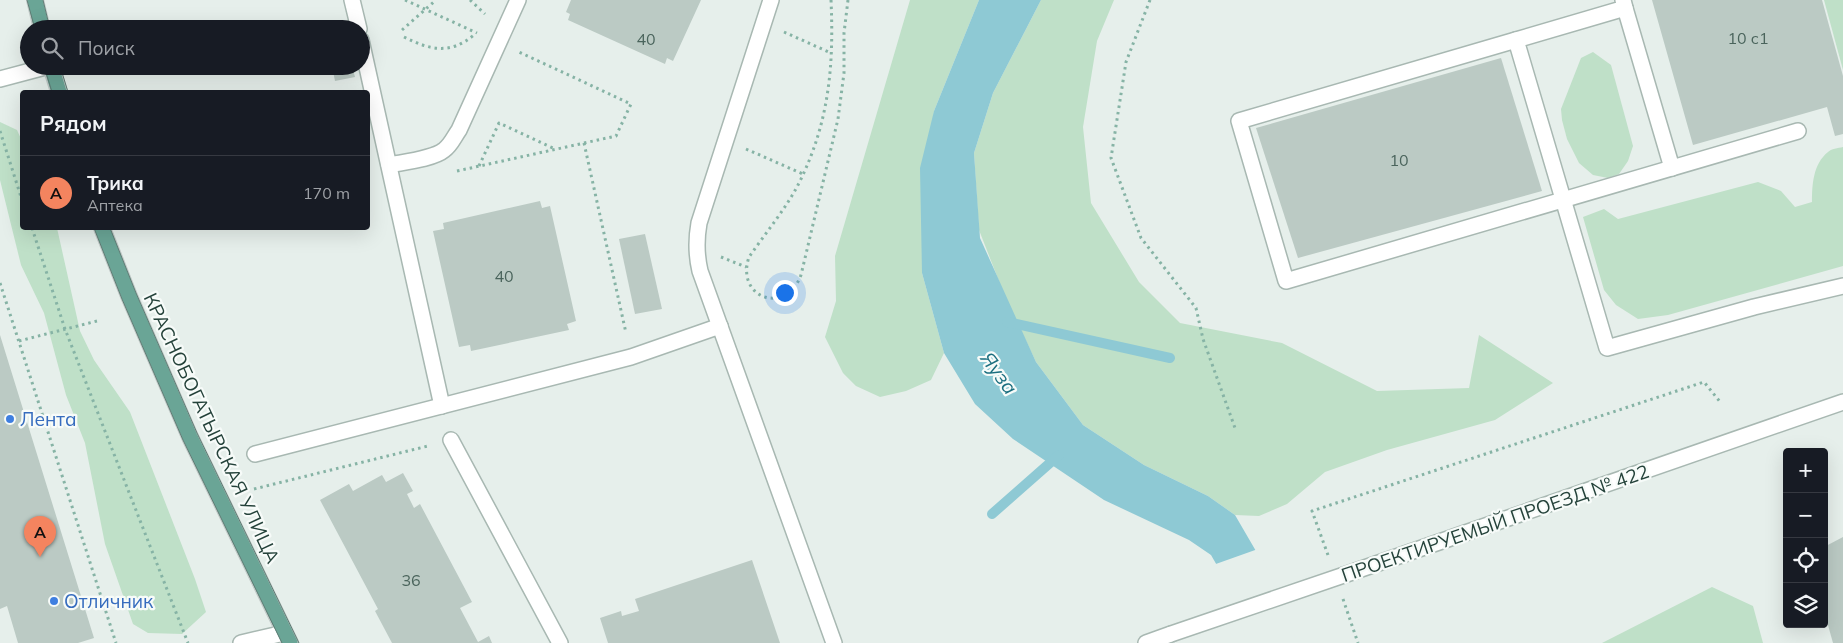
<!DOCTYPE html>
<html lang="ru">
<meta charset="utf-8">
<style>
:root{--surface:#171b24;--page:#20242c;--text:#f1f3f6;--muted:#9ea1a6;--line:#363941;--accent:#f4845f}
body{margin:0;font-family:Mulish,sans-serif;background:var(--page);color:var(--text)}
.controls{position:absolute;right:15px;bottom:15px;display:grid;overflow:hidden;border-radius:5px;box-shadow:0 5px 20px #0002}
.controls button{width:45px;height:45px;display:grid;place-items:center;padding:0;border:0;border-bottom:1px solid var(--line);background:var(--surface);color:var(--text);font:25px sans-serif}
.you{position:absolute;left:784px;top:292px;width:18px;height:18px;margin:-12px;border:4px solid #fff;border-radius:50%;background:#1a73e8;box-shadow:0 0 0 8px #1a73e833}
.badge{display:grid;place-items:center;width:32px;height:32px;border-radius:50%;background:var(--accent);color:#111;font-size:16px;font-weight:700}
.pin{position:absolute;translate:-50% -41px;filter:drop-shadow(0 1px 2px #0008)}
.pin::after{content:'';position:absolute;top:26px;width:18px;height:15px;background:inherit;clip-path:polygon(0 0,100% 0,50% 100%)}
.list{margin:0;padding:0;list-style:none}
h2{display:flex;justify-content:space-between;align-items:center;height:65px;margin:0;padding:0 20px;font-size:21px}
h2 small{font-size:16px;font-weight:400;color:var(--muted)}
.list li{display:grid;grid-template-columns:32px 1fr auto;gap:15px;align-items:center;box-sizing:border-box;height:75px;padding:0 20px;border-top:1px solid var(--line)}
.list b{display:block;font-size:19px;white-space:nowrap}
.list p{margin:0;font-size:16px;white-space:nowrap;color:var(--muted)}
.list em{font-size:16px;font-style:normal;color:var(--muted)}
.icon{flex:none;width:28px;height:28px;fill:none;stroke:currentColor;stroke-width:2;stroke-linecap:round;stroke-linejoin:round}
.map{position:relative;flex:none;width:1843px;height:643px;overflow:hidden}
.search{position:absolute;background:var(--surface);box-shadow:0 5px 20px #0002;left:20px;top:20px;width:350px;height:55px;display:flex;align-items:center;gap:12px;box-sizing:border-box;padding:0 18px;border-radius:28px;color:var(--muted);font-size:19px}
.panel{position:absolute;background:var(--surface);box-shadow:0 5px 20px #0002;left:20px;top:90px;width:350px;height:140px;border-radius:5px}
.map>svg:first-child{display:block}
.green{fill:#bfe0c8}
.water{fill:#8ec9d4}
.pier{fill:#e6efeb}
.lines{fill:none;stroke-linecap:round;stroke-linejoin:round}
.stream{stroke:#8ec9d4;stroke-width:10}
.building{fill:#bbcac4}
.minor-casing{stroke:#a8b8b2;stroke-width:18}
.major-casing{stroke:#c2cac8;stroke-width:18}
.path{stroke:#86b3a5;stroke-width:3;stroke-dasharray:2.5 4;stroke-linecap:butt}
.minor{stroke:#fff;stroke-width:15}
.major{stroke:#6aa596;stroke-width:15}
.tram{stroke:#5f7d75;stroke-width:1}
.minor-bridge-casing{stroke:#a8b8b2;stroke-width:18;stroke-linecap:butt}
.minor-bridge{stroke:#fff;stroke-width:15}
.shop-dot{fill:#3f7fe0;stroke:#f7fbf9;stroke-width:2}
.labels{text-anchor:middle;stroke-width:4.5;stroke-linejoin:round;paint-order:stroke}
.number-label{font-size:16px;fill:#4a645c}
.shop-label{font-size:19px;fill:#366cbe;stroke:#f7fbf9;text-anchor:start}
.street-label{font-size:19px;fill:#24423a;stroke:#f7fbf9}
.water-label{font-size:20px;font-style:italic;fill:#1c6f80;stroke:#f7fbf9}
</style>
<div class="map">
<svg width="1843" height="643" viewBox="0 0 1843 643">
<rect width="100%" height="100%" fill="#e6efeb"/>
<g class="green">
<polygon points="910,0 979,0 934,111 922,273 944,353 931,380 906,391 880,397 856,386 843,373 825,337 836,301 835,256"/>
<polygon points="1041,0 1114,0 1097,41 1083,127 1091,203 1139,282 1180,323 1282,343 1377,391 1469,388 1479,335 1553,383 1495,420 1387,450 1325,472 1287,504 1259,516 1235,515 1208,496 1144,465 1083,425 1036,362 1004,294 979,230 974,153 993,93"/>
<polygon points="1824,0 1843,0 1843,70"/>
<polygon points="1593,52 1611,65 1633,146 1628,161 1619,174 1608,178 1593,175 1579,163 1567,139 1562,120 1561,109 1581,58"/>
<polygon points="0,122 17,130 22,141 22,228 57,228 80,331 94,360 130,412 195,579 206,612 182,634 148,633 133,624 105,544 85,443 66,395 44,313 21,265 0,180"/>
<path d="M 1843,147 L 1843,266 L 1668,315 L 1638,319 L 1616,305 L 1604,290 L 1583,217 L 1604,209 L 1618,219 L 1758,182 L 1781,191 L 1795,207 L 1812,202 C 1812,185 1813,164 1828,152 C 1831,149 1838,148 1843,147 Z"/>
<polygon points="1712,587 1753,606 1763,643 1602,643"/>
</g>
<polygon class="water" points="979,0 1041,0 993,93 974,153 980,238 1036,362 1083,425 1144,465 1208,496 1235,515 1260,558 1234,595 1211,555 1189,540 1104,500 1013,439 975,404 944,353 922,273 920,168 934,111"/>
<polygon class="pier" points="1258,549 1288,615 1297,643 1247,643 1232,596 1213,565"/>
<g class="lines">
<g class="stream">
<polyline points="1007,322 1170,358"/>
<polyline points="992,514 1059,455"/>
</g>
</g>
<g class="building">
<polygon points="571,0 701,0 673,61 667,58 665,64 568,20 570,14 566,12"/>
<polygon points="1652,0 1822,0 1843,76 1843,134 1835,136 1827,107 1693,145"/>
<polygon points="1501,58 1542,191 1298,258 1256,128"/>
<polygon points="332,66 352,66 355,77 335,81"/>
<polygon points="540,201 542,208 550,206 576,321 567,324 569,330 471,351 470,345 459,347 433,231 444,229 443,223"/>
<polygon points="645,234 662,309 635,314 619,239"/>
<polygon points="0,335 94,638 78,643 18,643 7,606 0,609"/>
<polygon points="403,473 413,491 407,494 414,508 420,504 472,602 460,608 478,642 489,636 492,643 392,643 375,611 378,609 320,500 349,484 353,491 382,475 386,482"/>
<polygon points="1843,537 1843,643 1833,643 1824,611 1824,547"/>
<polygon points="752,560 780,643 608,643 600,618 621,611 622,616 639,611 635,599"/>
</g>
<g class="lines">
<defs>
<g id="minor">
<polyline points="352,0 359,29"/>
<path d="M 771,0 L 699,223 C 696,240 696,254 700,271 L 834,643"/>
<polyline points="1623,0 1625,8 1516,40 1607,348 1754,307 1843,286"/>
<polyline points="1625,8 1672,168"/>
<polyline points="361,40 442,406"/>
<polyline points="1516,40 1239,121 1286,281 1798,131"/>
<polyline points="0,79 49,66"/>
<path d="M 389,165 C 404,162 433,159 444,150 C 451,145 454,137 459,130 L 518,0"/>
<polyline points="451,440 560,643"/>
<polyline points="255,454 631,357 720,326"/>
<polyline points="1344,575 1843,402"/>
<polyline points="241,643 284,633"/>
<polyline points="1146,643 1171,634"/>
</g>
<g id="major">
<polyline points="35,0 42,29"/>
<polyline points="51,66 59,92"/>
<polyline points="102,228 129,296 190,437 290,643"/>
</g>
</defs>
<use href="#minor" class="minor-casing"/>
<use href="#major" class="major-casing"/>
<g class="path">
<polyline points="405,0 477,33"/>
<polyline points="470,0 485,14"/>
<path d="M 831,0 C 834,66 829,123 799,183 C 787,207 765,234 749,257 C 735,298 786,316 801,275 L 838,119 L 844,73 L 844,33 L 848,0"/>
<polyline points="1150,0 1126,62 1111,158 1141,238 1196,308 1203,339 1235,428"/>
<polyline points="402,30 436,0"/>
<polyline points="784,32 831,53"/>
<path d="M 404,37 C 430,50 450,55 474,35"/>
<polyline points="0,131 22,200"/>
<polyline points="584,143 626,333"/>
<polyline points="746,149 803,174"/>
<polyline points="479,166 499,123 555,149"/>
<polyline points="457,171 616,136 631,104 519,52"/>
<polyline points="32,228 65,329 188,643"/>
<polyline points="721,257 746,267"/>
<polyline points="0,283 116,643"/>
<polyline points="19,341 97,321"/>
<polyline points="254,489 428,446"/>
<polyline points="1328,555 1312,511 1704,382 1721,403"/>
<polyline points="1343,599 1358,643"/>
</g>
<use href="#minor" class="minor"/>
<use href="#major" class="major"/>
<g class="tram">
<polyline points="27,0 35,29"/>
<polyline points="43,0 50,29"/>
<polyline points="44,66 52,92"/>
<polyline points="60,66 68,92"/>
<polyline points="94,228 122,299 183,440 282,643"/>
<polyline points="110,228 136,293 197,433 299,643"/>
</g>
<defs>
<polyline id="minor-bridge" points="1171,634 1344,575"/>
</defs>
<use href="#minor-bridge" class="minor-bridge-casing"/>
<use href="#minor-bridge" class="minor-bridge"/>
</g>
<g class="shop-dot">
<circle cx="10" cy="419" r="5"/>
<circle cx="54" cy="601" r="5"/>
</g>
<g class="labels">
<g class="number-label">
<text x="1748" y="44">10 с1</text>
<text x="646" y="45">40</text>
<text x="1399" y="166">10</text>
<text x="504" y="282">40</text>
<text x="411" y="586">36</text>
</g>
<g class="shop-label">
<text x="20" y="426">Лента</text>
<text x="64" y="608">Отличник</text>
</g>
<g class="street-label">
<text transform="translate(212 428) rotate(65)" y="7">КРАСНОБОГАТЫРСКАЯ УЛИЦА</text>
<text transform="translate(1495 523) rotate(-19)" y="7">ПРОЕКТИРУЕМЫЙ ПРОЕЗД № 422</text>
</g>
<g class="water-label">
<text transform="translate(999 373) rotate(54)" y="7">Яуза</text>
</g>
</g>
</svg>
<div class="controls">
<button>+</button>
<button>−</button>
<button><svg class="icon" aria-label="locate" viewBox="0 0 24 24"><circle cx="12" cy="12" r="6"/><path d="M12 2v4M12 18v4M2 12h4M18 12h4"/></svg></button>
<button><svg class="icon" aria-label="layers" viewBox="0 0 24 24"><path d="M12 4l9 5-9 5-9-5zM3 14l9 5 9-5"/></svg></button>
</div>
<div class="you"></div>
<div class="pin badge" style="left:40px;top:557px">A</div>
<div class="search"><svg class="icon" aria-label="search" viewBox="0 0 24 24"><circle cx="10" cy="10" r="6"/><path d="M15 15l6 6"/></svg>Поиск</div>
<section class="panel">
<h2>Рядом<small></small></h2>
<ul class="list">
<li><span class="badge">A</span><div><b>Трика</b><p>Аптека</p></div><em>170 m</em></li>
</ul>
</section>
</div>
